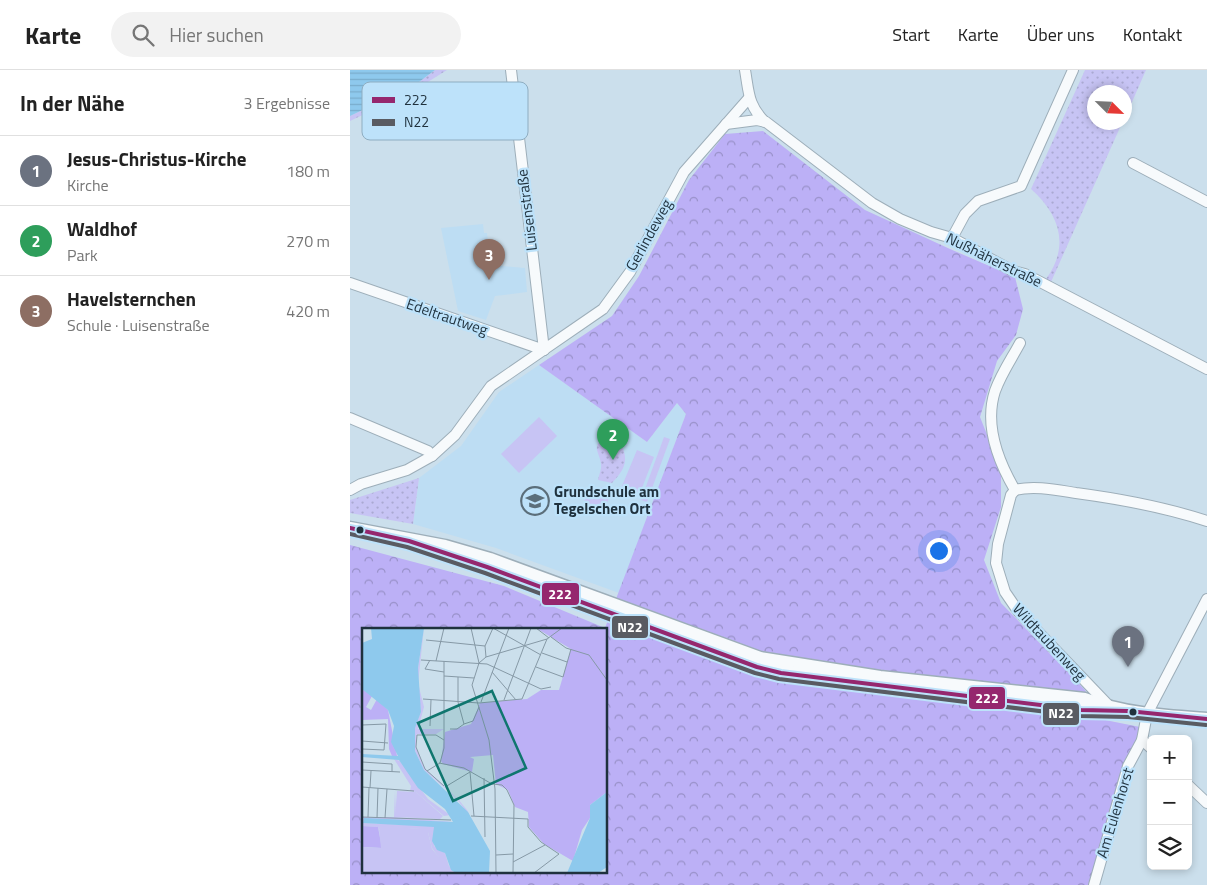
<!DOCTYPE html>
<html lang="de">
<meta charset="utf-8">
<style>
:root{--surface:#fff;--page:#f2f2f2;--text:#222;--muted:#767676;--line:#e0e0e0;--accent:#5b6e7a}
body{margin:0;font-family:"Titillium Web",sans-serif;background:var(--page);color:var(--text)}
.controls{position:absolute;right:15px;bottom:15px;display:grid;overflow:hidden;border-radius:8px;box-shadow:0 2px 8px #0003}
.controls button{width:45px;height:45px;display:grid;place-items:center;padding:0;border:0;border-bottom:1px solid var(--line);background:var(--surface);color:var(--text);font:25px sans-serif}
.compass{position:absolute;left:737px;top:15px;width:45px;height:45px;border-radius:50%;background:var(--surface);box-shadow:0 2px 8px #0003;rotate:114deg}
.you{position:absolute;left:588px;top:480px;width:18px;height:18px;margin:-12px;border:4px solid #fff;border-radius:50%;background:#1a73e8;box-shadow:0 0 0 8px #1a73e833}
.badge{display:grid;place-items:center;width:32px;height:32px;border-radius:50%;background:var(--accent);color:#fff;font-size:16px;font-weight:700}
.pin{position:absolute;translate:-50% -41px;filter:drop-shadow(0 1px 2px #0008)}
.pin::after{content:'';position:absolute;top:26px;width:18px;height:15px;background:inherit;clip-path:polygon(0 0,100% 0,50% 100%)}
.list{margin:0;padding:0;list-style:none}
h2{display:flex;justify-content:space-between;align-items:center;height:65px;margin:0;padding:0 20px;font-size:21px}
h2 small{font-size:16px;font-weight:400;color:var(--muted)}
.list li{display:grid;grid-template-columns:32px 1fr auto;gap:15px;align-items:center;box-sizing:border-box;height:70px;padding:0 20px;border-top:1px solid var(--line)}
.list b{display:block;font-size:19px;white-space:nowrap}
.list p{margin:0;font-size:16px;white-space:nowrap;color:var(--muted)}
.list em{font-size:16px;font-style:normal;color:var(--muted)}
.icon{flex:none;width:28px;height:28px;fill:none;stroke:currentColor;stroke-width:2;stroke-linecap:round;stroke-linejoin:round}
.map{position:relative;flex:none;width:857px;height:815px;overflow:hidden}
header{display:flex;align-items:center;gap:30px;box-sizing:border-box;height:70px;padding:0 25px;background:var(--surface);border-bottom:1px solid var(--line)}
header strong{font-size:24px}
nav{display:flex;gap:28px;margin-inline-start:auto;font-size:18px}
.search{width:350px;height:45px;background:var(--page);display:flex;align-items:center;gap:12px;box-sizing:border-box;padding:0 18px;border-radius:28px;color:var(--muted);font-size:19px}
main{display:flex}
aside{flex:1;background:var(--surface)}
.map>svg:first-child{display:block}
.built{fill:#bdddf3}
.grass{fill:url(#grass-dots)}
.forest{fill:url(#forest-crowns);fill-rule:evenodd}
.pitch{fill:#c7c4f4}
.water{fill:url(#water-rules)}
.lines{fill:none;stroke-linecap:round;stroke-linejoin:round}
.minor-casing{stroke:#9daeb9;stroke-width:12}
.tertiary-casing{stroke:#9daeb9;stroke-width:15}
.minor{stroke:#f7fafc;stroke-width:10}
.tertiary{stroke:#f7fafc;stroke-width:12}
.bus-1-casing{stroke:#bde2fa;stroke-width:8}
.bus-2-casing{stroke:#bde2fa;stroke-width:8}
.bus-1{stroke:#95276e;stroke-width:4}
.bus-2{stroke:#595b62;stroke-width:4}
.bus-dot{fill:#1f313d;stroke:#bde2fa;stroke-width:2}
.labels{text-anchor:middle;stroke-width:4.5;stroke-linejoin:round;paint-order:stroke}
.street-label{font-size:15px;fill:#1f313d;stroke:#bde2fa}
.poi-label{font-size:15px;font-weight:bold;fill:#1f313d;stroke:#bde2fa;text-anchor:start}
.inset-river{fill:none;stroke:#8ec9ed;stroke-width:2.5}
.inset-road{fill:none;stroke:#8699a6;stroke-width:1}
.view{fill:#0f766e;fill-opacity:0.15;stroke:#0f766e;stroke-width:2.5}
.inset-edge{fill:none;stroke:#1f313d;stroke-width:2.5}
.key{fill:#bde2fa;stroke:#8eadc1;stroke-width:1}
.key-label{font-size:14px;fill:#1f313d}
.line-badge{stroke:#bde2fa;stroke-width:2}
.badge-label{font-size:14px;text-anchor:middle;font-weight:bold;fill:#fff}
</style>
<header>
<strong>Karte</strong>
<div class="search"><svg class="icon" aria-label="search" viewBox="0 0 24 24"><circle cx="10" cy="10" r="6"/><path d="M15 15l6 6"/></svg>Hier suchen</div>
<nav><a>Start</a><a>Karte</a><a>Über uns</a><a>Kontakt</a></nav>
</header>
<main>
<aside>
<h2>In der Nähe<small>3 Ergebnisse</small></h2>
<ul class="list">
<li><span class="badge" style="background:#6b7280">1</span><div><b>Jesus-Christus-Kirche</b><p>Kirche</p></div><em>180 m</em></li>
<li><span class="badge" style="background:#2e9e5b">2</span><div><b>Waldhof</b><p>Park</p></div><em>270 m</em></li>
<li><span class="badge" style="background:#8d6e63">3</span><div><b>Havelsternchen</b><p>Schule · Luisenstraße</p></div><em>420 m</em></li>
</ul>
</aside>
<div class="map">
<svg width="857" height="815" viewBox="0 0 857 815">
<defs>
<pattern id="grass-dots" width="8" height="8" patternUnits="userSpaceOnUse" patternTransform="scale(1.25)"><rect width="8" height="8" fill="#c7c4f4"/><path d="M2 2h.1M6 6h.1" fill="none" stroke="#aaa9d2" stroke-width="1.8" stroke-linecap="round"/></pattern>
<pattern id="forest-crowns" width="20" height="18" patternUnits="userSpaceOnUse" patternTransform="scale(1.25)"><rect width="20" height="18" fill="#bcb0f6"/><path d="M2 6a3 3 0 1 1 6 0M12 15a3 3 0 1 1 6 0" fill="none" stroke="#9890c8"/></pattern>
<pattern id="water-rules" width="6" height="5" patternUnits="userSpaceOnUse" patternTransform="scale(1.25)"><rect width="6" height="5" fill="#8ec9ed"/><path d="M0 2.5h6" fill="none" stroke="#7aadcc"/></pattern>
</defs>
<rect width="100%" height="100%" fill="#cbdfec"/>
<g class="built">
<polygon points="133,154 134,163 137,163 141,195 175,198 177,222 145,226 136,250 108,241 91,158"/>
<polygon points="189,295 297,372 327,333 336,344 269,523 146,478 63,454 69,408 111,376 149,322"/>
</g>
<g class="grass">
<polygon points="85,0 97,0 65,20 0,51 0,46 65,15"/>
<path d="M 735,0 L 796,0 L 775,48 L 774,22 L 744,22 L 744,52 L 772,53 L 701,212 L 696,209 C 720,176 710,145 681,119 Z"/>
<path d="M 253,369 L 270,371 C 279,390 276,398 262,413 L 248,410 C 249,405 252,398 251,394 C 250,383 241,377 253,369 Z"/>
<polygon points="69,408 63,454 0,443 0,430"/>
</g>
<path class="forest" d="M 413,61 L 515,140 L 600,179 L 665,207 L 673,239 L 666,265 L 647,291 L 630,347 L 651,400 L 651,437 L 634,490 L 651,533 L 735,620 L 750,649 L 790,657 L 741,815 L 0,815 L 0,475 L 154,516 L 255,558 L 336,344 L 327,333 L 297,372 L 189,295 L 262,246 L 289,206 L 339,110 L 375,64 ZM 14,559 L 256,559 L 256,801 L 14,801 Z"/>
<g class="pitch">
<polygon points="189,347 207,366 169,403 151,384"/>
<polygon points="314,367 320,369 297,432 291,430"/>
<polygon points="287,380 304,387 290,423 272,416"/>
<path d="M 252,417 L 263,419 L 253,442 L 233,436 C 235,426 242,418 252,417 Z"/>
</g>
<polygon class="water" points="0,0 85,0 65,15 0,46"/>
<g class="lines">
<defs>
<g id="minor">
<polyline points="161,0 194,280"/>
<path d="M 395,0 C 399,23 398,35 415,52"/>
<polyline points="376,54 407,50 416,52 522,133 550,149 581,162 602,168 663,201 675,204 857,299"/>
<polyline points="783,93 857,132"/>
<polyline points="602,168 615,144 628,131 671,116 723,0"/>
<polyline points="0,213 194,280"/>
<polyline points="0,348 78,381 82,386"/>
<polyline points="0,420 11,414 57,400 82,386 105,365 141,316 253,239 280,202 334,102 399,28"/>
<polyline points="665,420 661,425 648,474 646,493 655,522 668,541 761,638"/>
<path d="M 665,420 C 684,415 707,420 726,423 C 771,429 814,437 857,451"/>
<path d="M 665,420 C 648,391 634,355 645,321 C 651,304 662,288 670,273"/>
<polyline points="792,670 801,678"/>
<polyline points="838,715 857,733"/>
<polyline points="744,815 778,696 792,670 797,644 857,529"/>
</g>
<g id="tertiary">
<path d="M 0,458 L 95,476 L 140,489 L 410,588 L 530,607 L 735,629 C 775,644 815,646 857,649"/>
<polyline points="299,557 407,597 496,611"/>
<polyline points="538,616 731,640 756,639"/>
</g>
</defs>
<use href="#minor" class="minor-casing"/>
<use href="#tertiary" class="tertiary-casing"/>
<use href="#minor" class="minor"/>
<use href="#tertiary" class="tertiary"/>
<defs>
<polyline id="bus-1" points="0,458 59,471 137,497 407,597 431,603 731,640 778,641 857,649"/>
<polyline id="bus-2" points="0,464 57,477 135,503 405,603 429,609 730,646 778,647 856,655"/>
</defs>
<use href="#bus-1" class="bus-1-casing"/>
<use href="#bus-2" class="bus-2-casing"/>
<use href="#bus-1" class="bus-1"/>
<use href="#bus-2" class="bus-2"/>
</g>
<defs>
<symbol id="school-ring" viewBox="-11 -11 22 22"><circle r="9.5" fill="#bde2fa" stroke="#5b6e7a" stroke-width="1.5"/><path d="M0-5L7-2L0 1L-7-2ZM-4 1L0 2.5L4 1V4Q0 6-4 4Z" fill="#5b6e7a"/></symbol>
</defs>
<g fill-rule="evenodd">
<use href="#school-ring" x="169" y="415" width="32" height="32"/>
</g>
<g class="bus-dot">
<circle cx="10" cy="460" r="4.5"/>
<circle cx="783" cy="642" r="4.5"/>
</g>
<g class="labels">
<g class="street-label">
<text transform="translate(177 140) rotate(-97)" y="5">Luisenstraße</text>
<text transform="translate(299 165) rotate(-61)" y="5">Gerlindeweg</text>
<text transform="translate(644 190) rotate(26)" y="5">Nußhäherstraße</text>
<text transform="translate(97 247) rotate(19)" y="5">Edeltrautweg</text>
<text transform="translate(699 572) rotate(47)" y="5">Wildtaubenweg</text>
<text transform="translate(765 743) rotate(-73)" y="5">Am Eulenhorst</text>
</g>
<g class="poi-label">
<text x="204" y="427">Grundschule am<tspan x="204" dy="17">Tegelschen Ort</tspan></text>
</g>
</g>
<g transform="translate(12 558)">
<rect width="245" height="245" fill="#cbdfec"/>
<path d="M 62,0 L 56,55 L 62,79 L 56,101 L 82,101 L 74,106 L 55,106 L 54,119 L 63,141 L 96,171 L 105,182 L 107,186 L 107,187 L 94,170 L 62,142 L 53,123 L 53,99 L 59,84 L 56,57 L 56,40 ZM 32,131 L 38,133 L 66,171 L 88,187 L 82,188 L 54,164 L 48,163 L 49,158 ZM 33,163 L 34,189 L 91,194 L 2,195 L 72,198 L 72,218 L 83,225 L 87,238 L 94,245 L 86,242 L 70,220 L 66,204 L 59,204 L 59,201 L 20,199 L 17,202 L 16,199 L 0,198 L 0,189 L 32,189 Z" fill="#c7c4f4"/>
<path d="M 174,0 L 245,0 L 245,164 L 228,177 L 228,190 L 220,202 L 211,233 L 182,216 L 167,199 L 166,184 L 153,179 L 146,162 L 134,156 L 131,127 L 108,129 L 112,131 L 110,144 L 81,136 L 79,133 L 83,104 L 109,96 L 118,75 L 165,71 L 179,62 L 197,62 L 209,21 ZM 0,61 L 10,68 L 4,79 L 9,82 L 15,71 L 26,82 L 35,128 L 30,128 L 27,121 L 26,91 L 0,92 ZM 0,198 L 16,199 L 20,220 L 0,219 Z" fill="#bcb0f6"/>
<path d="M 35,163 L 54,164 L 81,188 L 78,191 L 33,189 ZM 20,198 L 59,201 L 59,204 L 66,204 L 70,221 L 91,245 L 0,245 L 0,219 L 19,220 L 17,202 Z" fill="#c7c4f4"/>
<path d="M 9,0 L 62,0 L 56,40 L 59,84 L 53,100 L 53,123 L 62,142 L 106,184 L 128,223 L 127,245 L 94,245 L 89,242 L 83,225 L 75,222 L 70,213 L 72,199 L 1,195 L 2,190 L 91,194 L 83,181 L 56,160 L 37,132 L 0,129 L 0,126 L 36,128 L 29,114 L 32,98 L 26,82 L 0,61 L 0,15 L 10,11 ZM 245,164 L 245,239 L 236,245 L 205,245 L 228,190 L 228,177 Z" fill="#8ec9ed"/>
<path class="inset-river" d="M 91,192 L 106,188"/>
<path class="inset-road" d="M 109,0 L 117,35M 131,0 L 179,27M 174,0 L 187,10M 189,9 L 204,20 L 227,27 L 245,52M 64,12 L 123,18M 180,25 L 205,34M 124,29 L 123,18 L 131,0M 59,32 L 125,36 L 179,61 L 189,59M 68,32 L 63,41 L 82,44M 74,33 L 82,0M 117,35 L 110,57 L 127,112 L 133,161 L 134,245M 117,35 L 124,29 L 185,11 L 200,0M 174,39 L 201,49 L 209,21M 130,44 L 154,72M 82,48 L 112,50M 96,49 L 96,74 L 102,96M 61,71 L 117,75 L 160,71 L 185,11M 142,72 L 169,0M 119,74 L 147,0M 102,96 L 111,93 L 117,79M 0,97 L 24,96 L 22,122 L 0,121M 68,98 L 69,72M 88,101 L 95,101 L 102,96M 82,112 L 74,107 L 55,107 L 54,119 L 63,141 L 82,158M 0,113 L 26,115M 0,134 L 30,136 L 30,144M 77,135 L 102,140 L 130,156 L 140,157 L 145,162 L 152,177 L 151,245M 0,142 L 38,144M 65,143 L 78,135 L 82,120 L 82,33M 108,144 L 112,188M 122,150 L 123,209M 0,159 L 52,163M 83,159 L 108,144M 8,160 L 9,143M 109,188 L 166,191 L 166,199 L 179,214 L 197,226 L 172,245M 0,189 L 89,192M 6,189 L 7,160M 15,190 L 16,160M 23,190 L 25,161M 134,227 L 151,226M 151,234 L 183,217"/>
<path class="view" d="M 130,63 L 164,140 L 91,173 L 56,95 Z"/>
<rect width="245" height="245" class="inset-edge"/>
</g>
<rect x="12" y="12" width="166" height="58" rx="8" class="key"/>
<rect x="22" y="27" width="23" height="6" fill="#95276e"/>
<rect x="22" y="49" width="23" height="7" fill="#595b62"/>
<g class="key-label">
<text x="54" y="35">222</text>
<text x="54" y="57">N22</text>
</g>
<g class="line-badge">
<rect x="191" y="512" width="39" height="24" rx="5" fill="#95276e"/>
<rect x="261" y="545" width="38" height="24" rx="5" fill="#595b62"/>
<rect x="618" y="616" width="38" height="24" rx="5" fill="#95276e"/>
<rect x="692" y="632" width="38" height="24" rx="5" fill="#595b62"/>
</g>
<g class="badge-label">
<text x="210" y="529">222</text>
<text x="280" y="562">N22</text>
<text x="637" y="633">222</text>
<text x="711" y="648">N22</text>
</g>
</svg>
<div class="controls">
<button>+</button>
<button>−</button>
<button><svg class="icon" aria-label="layers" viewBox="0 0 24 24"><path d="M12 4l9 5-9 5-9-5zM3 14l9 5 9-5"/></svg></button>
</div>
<svg class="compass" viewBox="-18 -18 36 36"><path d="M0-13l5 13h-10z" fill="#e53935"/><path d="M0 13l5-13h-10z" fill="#767676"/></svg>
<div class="you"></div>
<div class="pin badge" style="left:778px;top:597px;background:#6b7280">1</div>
<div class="pin badge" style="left:263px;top:390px;background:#2e9e5b">2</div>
<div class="pin badge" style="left:139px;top:210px;background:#8d6e63">3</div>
</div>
</main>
